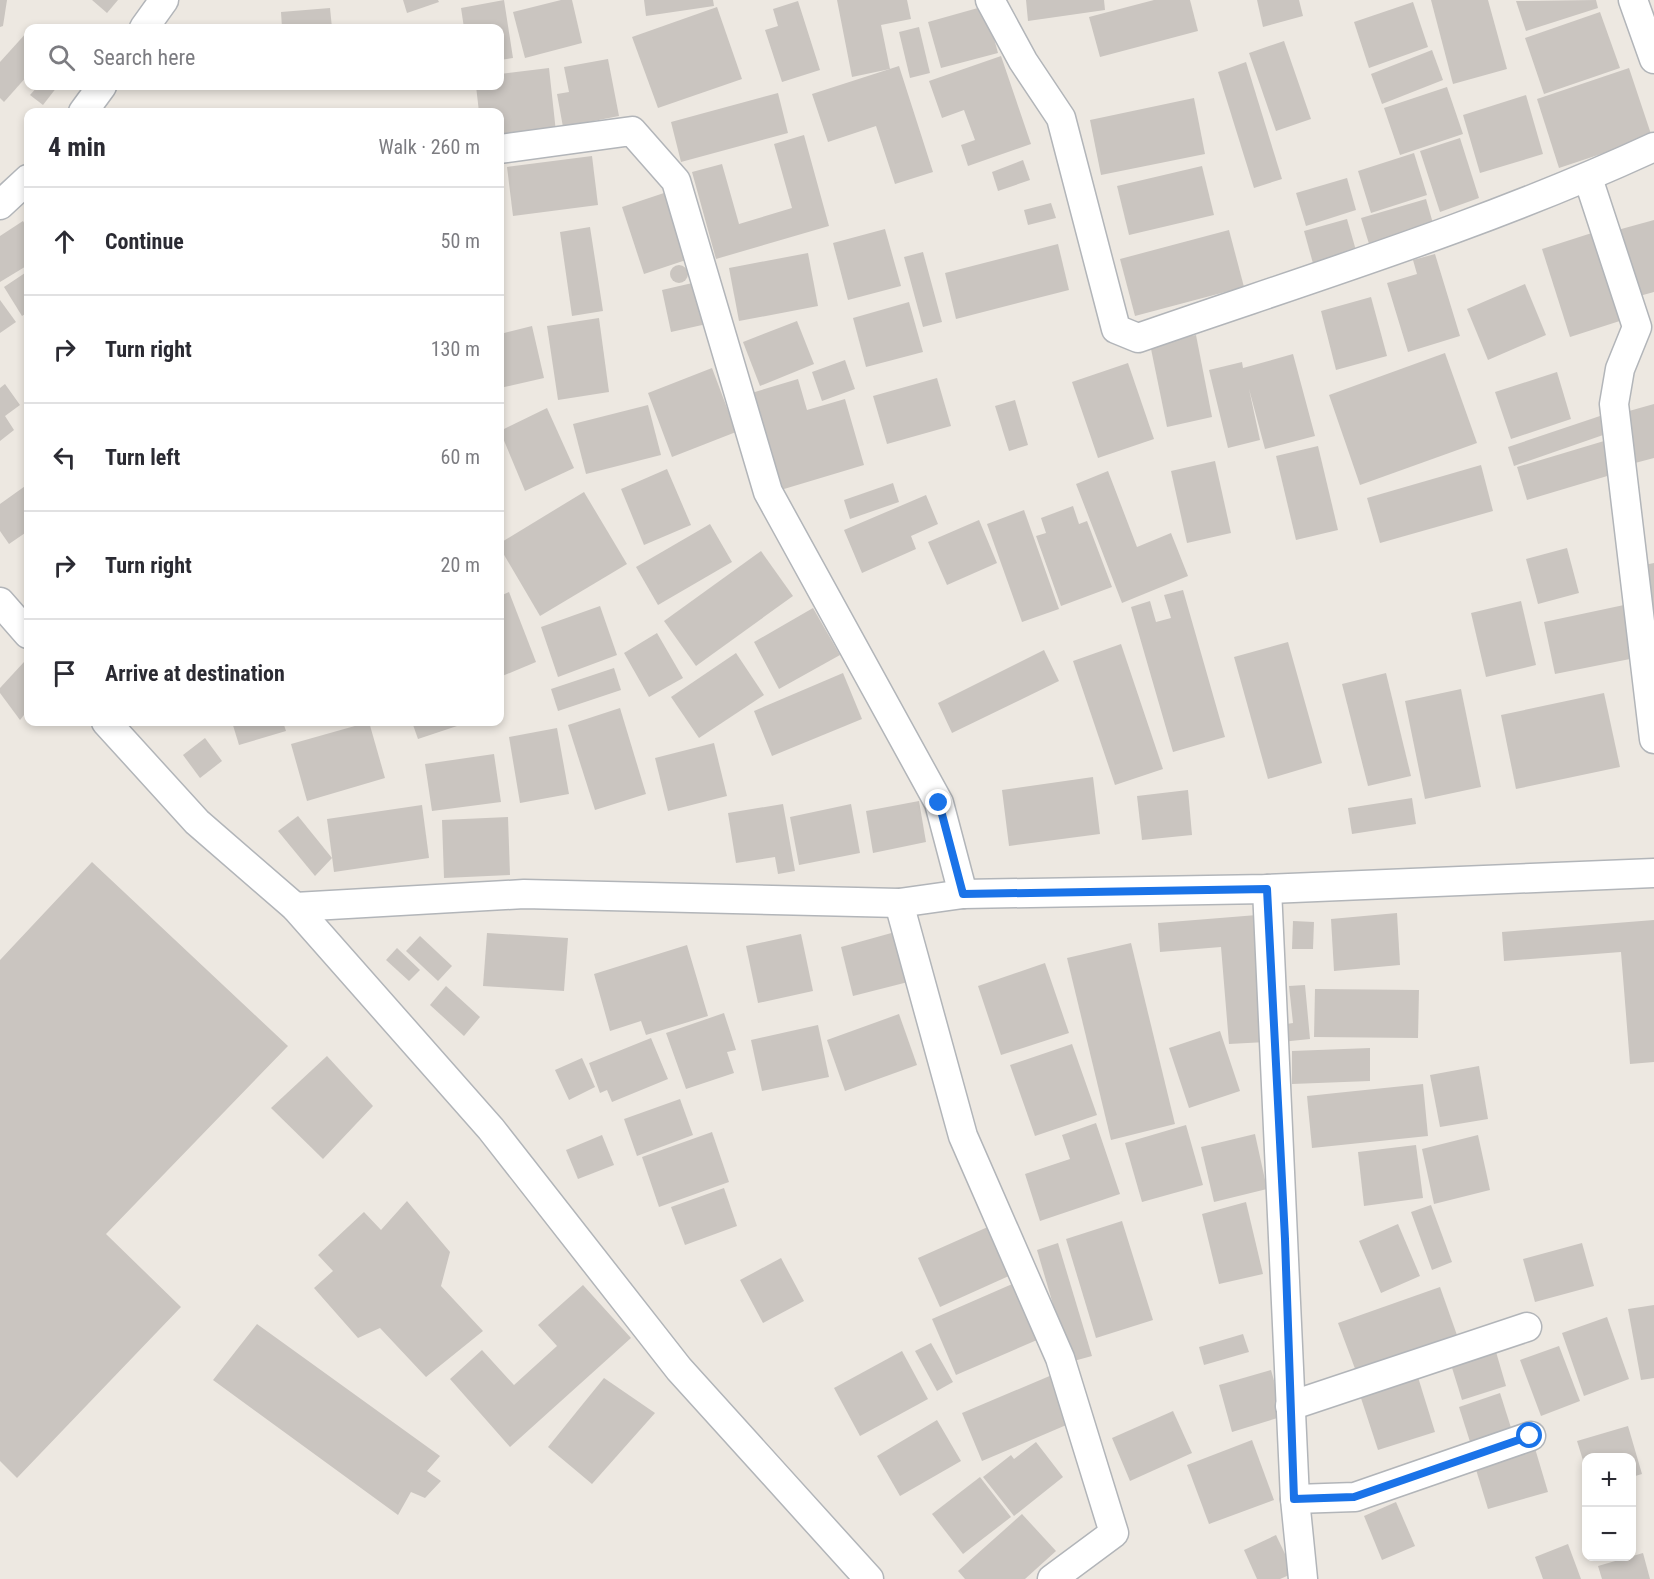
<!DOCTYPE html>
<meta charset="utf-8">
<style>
:root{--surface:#fff;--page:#f7f7f7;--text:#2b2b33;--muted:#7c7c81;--line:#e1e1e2}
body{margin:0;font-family:"Roboto Condensed",sans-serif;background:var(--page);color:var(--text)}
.controls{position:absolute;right:18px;bottom:18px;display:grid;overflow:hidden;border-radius:12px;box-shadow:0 3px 9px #0003}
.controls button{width:54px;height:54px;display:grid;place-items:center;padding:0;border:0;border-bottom:2px solid var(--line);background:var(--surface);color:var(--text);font:30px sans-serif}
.stop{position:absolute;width:18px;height:18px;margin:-14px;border:4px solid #1a73e8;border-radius:50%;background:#fff}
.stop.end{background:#1a73e8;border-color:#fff;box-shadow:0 2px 6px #0008}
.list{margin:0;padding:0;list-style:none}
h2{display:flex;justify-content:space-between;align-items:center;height:78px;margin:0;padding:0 24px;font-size:26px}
h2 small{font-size:20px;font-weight:400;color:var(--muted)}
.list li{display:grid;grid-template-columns:39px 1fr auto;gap:18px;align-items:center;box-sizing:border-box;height:108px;padding:0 24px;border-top:2px solid var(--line)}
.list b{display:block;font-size:22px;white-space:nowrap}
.list em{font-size:20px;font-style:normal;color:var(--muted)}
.icon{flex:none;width:33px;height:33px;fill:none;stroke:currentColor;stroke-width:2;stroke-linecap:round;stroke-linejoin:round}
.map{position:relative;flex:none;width:1654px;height:1579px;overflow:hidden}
.search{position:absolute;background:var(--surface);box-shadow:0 3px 9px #0003;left:24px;top:24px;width:480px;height:66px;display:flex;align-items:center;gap:15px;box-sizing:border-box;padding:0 21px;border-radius:12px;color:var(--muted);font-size:22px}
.panel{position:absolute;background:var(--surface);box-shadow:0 3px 9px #0003;left:24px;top:108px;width:480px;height:618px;border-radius:12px}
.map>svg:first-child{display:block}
.building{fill:#cac5c0}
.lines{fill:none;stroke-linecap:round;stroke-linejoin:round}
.minor-casing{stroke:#b2b5b9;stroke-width:31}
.minor{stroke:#fff;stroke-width:28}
.route{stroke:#1a73e8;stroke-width:8}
</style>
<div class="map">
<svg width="1654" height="1579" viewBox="0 0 1654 1579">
<rect width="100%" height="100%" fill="#ede8e1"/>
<g class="building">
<polygon points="0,0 7,0 3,26 0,27"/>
<polygon points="92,0 118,0 107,13"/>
<polygon points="403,0 438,0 439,2 407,13"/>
<polygon points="504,0 513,58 500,60 500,28 464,28 461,8"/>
<polygon points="561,0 572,0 582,43 525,58 513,12"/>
<polygon points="644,0 713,0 714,6 646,16"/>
<polygon points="837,0 907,0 911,19 881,25 890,69 852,77"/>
<polygon points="1026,0 1104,0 1105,10 1028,21"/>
<polygon points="1154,0 1190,0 1198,31 1100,57 1089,17"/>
<polygon points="1257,0 1299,0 1303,16 1263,27"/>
<polygon points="1431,0 1488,0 1507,69 1453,84"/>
<polygon points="1596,0 1598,8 1526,31 1516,1"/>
<polygon points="798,1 820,70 782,82 765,30 778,26 773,9"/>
<polygon points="1413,2 1428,47 1369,68 1354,22"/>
<polygon points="985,6 998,53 941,68 928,22"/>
<polygon points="717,7 742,79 658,108 632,37"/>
<polygon points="330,8 332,28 282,28 281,12"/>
<polygon points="1600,12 1620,68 1544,94 1525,38"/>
<polygon points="919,27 930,73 910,78 899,32"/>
<polygon points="28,31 28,75 4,102 0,98 0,62"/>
<polygon points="1284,41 1311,119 1276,131 1249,53"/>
<polygon points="1432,50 1443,80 1382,104 1371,74"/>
<polygon points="1001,56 1031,144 968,166 961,145 975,140 964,110 942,118 929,81"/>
<polygon points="608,59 619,116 563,127 557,94 569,92 564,67"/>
<polygon points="1246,62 1282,179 1254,188 1218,72"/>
<polygon points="899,66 933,172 895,184 876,126 828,142 812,94"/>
<polygon points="549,68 556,132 500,139 500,112 479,112 476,86 500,86 500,74"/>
<polygon points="1629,68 1652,137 1559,168 1537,99"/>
<polygon points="38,86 57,87 43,105 30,95"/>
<polygon points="1447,87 1463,134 1400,155 1384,108"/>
<polygon points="778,93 788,133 681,162 671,122"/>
<polygon points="1526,95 1543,154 1480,173 1463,115"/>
<polygon points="1194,98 1205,154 1101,175 1090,120"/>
<polygon points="804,135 829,226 716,259 692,172 722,164 739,224 792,208 774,144"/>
<polygon points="1460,138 1479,198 1440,212 1420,151"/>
<polygon points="1414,153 1427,195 1371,213 1358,171"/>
<polygon points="592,156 598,205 513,216 507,167"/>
<polygon points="1023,160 1030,180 998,191 992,172"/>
<polygon points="1202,166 1214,215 1129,235 1117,186"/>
<polygon points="1347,178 1356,210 1306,226 1296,193"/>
<polygon points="667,192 689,259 644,274 622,207"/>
<polygon points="1426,199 1434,227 1370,247 1361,218"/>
<polygon points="1051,203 1056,218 1028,225 1024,210"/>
<polygon points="1347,219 1357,254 1314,267 1304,231"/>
<polygon points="1654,220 1654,292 1632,298 1614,231"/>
<polygon points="23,221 28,230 28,265 0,282 0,236"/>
<polygon points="590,227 603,311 572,316 560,232"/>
<polygon points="885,229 901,286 848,300 833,243"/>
<polygon points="1229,230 1244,287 1135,316 1120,259"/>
<polygon points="1598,231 1626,319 1570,337 1542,249"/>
<polygon points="1058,244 1069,290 956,319 945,273"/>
<polygon points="923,252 942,322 923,327 904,257"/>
<polygon points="808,253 818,306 739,321 729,268"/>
<polygon points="1435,254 1460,336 1408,352 1387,283 1417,274 1413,260"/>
<circle cx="679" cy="274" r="9"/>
<polygon points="28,271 28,312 22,316 4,287"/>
<polygon points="701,281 711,323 671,332 662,290"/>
<polygon points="1525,284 1546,335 1488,360 1467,309"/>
<polygon points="1371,297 1387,356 1336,370 1321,311"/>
<polygon points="0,300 16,322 0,333"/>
<polygon points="909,302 923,352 866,367 853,318"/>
<polygon points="599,318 609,392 558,400 547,326"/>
<polygon points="797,321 814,364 760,386 743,342"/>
<polygon points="532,326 544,378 500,388 500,334"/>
<polygon points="1196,335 1212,417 1167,427 1150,344"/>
<polygon points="1445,353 1477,443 1360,485 1329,395"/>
<polygon points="1293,354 1315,436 1265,449 1249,389 1260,440 1228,448 1209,370 1242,362 1243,368"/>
<polygon points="845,360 855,389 822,401 812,372"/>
<polygon points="1128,363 1154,439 1098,458 1072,382"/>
<polygon points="712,368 736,432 672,457 648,393"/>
<polygon points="1557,372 1571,419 1511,439 1495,392"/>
<polygon points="937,378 951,426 887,444 873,396"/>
<polygon points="798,379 807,410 845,399 864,465 774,492 745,395"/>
<polygon points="5,384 20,405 5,416 14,430 0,441 0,388"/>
<polygon points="1015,400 1028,445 1009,451 995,406"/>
<polygon points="1654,404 1654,458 1635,463 1622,413"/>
<polygon points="648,405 661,455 586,474 573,424"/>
<polygon points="547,408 574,468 525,491 500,431"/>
<polygon points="1600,416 1606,434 1514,466 1508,447"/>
<polygon points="1604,441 1614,474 1527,500 1517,467"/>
<polygon points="1318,446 1338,530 1296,540 1276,456"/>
<polygon points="1215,461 1231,533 1187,543 1171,471"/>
<polygon points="1481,465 1493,511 1380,543 1367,498"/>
<polygon points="667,469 691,525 644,545 621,489"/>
<polygon points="1108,471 1137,547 1171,533 1188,576 1122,603 1076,484"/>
<polygon points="893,483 899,502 850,519 844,500"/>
<polygon points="28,484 28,531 9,544 0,531 0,504"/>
<polygon points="584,492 627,564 540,616 500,548 500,543"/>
<polygon points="926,495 938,524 911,536 916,549 862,573 844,530"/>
<polygon points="1073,506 1079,524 1087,521 1112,587 1061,606 1036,536 1046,533 1041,518"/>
<polygon points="1024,510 1059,609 1022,622 987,524"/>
<polygon points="979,520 997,563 947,585 928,542"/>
<polygon points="710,524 732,562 658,605 636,567"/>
<polygon points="1567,548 1579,593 1538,604 1526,559"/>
<polygon points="761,551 793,596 696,666 664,621"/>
<polygon points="1654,563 1654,610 1651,610 1644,565"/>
<polygon points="1183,590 1225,737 1173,752 1131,607 1150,601 1156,622 1171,618 1164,595"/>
<polygon points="509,592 536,662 500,677 500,596"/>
<polygon points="1521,601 1536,665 1486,677 1471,613"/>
<polygon points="1624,605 1635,658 1555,674 1544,622"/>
<polygon points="600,606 617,655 558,677 541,627"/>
<polygon points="813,608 840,655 779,689 754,642"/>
<polygon points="657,633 683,678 649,697 624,653"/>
<polygon points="1288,642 1322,763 1268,779 1234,657"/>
<polygon points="1121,644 1163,769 1115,785 1073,661"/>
<polygon points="1044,650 1059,681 952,733 938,703"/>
<polygon points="736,653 764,695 699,738 671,697"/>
<polygon points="24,662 28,667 28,710 20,720 0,693 0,688"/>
<polygon points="614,668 621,690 558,711 551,689"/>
<polygon points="843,673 862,719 772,756 754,711"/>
<polygon points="1386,673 1411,776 1368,786 1342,684"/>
<polygon points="1461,689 1481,787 1425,799 1405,701"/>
<polygon points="1604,693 1620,767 1516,789 1501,715"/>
<polygon points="620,708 646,794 595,810 568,725"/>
<polygon points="232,722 283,722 286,731 239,745"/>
<polygon points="369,722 385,778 307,801 291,744"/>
<polygon points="412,722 469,722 418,739"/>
<polygon points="557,728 569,794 520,803 509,737"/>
<polygon points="205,738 222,761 200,778 183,755"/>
<polygon points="714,743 727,796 668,811 655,758"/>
<polygon points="494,754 501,802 432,811 425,764"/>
<polygon points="1093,777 1100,834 1009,846 1002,790"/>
<polygon points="1188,790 1192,835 1142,840 1137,796"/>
<polygon points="1412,798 1416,824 1352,834 1348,808"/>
<polygon points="919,801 926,842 873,853 866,811"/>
<polygon points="783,804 795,871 778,874 775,857 736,863 728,813"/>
<polygon points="851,804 860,853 799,865 790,817"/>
<polygon points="422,805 429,858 334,872 327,819"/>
<polygon points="298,816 332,858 315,876 278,831"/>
<polygon points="508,817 510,875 444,878 442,820"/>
<polygon points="92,862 288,1046 106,1234 181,1307 17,1478 0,1461 0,960"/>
<polygon points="1397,913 1400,965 1334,971 1331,919"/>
<polygon points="1257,915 1266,1042 1229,1044 1221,947 1160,952 1158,923"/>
<polygon points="1654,920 1654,1062 1630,1064 1621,952 1504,961 1502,932"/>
<polygon points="1293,921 1314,922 1313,949 1292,949"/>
<polygon points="895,932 908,982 853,996 841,947"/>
<polygon points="487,933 568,938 564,991 483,986"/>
<polygon points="801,934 813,991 758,1003 746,946"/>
<polygon points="420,936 452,966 438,981 406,951"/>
<polygon points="1131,943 1175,1124 1111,1140 1067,958"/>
<polygon points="687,945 708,1016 646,1035 641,1021 610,1031 594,974"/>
<polygon points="397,948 420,970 409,981 386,960"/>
<polygon points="1045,963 1069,1033 1001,1055 978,986"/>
<polygon points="1305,985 1310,1039 1281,1042 1280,1025 1293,1023 1289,986"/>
<polygon points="446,986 480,1017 464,1036 430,1005"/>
<polygon points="1315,989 1419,990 1418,1038 1314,1037"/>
<polygon points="724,1013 736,1050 727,1052 734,1073 686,1089 666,1033"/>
<polygon points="899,1014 917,1065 845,1091 827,1040"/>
<polygon points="818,1025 829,1077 762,1091 751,1040"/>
<polygon points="1220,1031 1240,1091 1189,1108 1169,1048"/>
<polygon points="651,1038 668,1079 612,1102 607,1090 600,1093 589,1063"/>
<polygon points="1072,1044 1097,1115 1035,1136 1010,1065"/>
<polygon points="1370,1048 1370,1081 1292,1084 1292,1051"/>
<polygon points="327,1056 373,1106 323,1159 271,1108"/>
<polygon points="582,1058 595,1087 569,1100 555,1070"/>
<polygon points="1479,1066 1488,1119 1440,1127 1430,1075"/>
<polygon points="1423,1084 1428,1136 1312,1148 1307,1096"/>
<polygon points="680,1099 693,1135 637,1156 624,1119"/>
<polygon points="1096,1123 1120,1194 1040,1221 1025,1174 1070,1159 1062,1135"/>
<polygon points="1186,1125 1203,1185 1142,1202 1125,1143"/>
<polygon points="712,1132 729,1182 659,1207 642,1157"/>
<polygon points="1255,1134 1267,1189 1214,1202 1201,1147"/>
<polygon points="602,1135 614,1165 578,1179 566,1150"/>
<polygon points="1478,1135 1490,1190 1434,1204 1422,1149"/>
<polygon points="1416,1145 1423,1198 1364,1206 1358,1152"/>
<polygon points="724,1188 737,1226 685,1245 671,1207"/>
<polygon points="407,1201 450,1252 441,1286 483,1331 426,1377 380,1328 358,1338 314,1288 333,1271 318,1255 364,1212 381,1230"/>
<polygon points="1246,1202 1263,1274 1219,1284 1202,1214"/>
<polygon points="1431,1205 1452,1262 1432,1270 1411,1212"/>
<polygon points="1122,1221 1153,1320 1096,1338 1066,1239"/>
<polygon points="1398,1224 1420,1276 1381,1293 1359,1241"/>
<polygon points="990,1226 1011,1275 940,1307 918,1258"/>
<polygon points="1058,1243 1092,1356 1070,1362 1037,1250"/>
<polygon points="1582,1243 1594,1286 1535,1302 1523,1259"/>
<polygon points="781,1258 804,1301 763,1323 740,1280"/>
<polygon points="1019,1281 1044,1337 956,1375 932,1319"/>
<polygon points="583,1285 631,1338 510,1447 450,1379 482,1350 514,1385 557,1346 538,1325"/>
<polygon points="1440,1287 1458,1338 1357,1374 1338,1323"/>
<polygon points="1654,1305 1654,1378 1641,1380 1628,1309"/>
<polygon points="1607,1317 1629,1379 1584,1396 1562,1333"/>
<polygon points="257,1324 440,1456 427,1471 441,1481 425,1498 411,1492 398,1515 213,1380"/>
<polygon points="1243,1334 1249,1352 1204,1365 1199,1347"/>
<polygon points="931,1343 953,1382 937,1391 915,1351"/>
<polygon points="1494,1345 1506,1386 1462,1400 1449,1358"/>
<polygon points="1559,1346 1580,1401 1541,1416 1520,1360"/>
<polygon points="902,1351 928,1399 860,1436 834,1388"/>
<polygon points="1271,1370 1284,1416 1232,1432 1219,1385"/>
<polygon points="1417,1374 1435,1432 1378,1450 1359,1392"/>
<polygon points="1052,1375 1071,1423 982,1461 962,1413"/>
<polygon points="604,1378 655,1413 592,1484 548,1447"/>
<polygon points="1500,1393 1513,1434 1472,1448 1459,1407"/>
<polygon points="1173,1411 1192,1453 1130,1481 1112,1438"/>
<polygon points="937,1420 961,1461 900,1496 877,1456"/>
<polygon points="1628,1426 1642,1474 1632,1477 1632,1458 1586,1458 1586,1470 1577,1441"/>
<polygon points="1252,1440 1274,1500 1209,1524 1187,1465"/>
<polygon points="1036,1442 1063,1477 1014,1516 983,1477 1011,1455 1014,1459"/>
<polygon points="1534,1445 1548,1492 1488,1509 1474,1463"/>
<polygon points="980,1477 1011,1517 963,1554 932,1514"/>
<polygon points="1396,1502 1415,1546 1382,1560 1364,1516"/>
<polygon points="1022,1514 1056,1551 1025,1579 965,1579 958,1571"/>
<polygon points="1276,1535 1294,1573 1280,1579 1257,1579 1244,1550"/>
<polygon points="1568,1544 1581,1579 1543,1579 1535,1557"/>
<polygon points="1643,1553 1650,1579 1602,1579 1598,1566"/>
</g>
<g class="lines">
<defs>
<g id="minor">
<path d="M 990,0 L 1023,61 L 1061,118 L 1116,329 L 1138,338 C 1311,278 1488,224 1654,147"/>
<polyline points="1633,0 1654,59"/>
<polyline points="144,28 164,0"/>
<polyline points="83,112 102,86"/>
<polyline points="500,149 632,131 676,181 768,492 939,803 963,894"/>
<polyline points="1588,178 1637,327 1620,369 1614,404 1654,739"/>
<polyline points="0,205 28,179"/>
<polyline points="0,602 28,634"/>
<polyline points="106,722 197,822 295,907 491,1129 679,1369 869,1579"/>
<polyline points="1267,889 1295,1499 1303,1579"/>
<polyline points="899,903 963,1136 1060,1358 1114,1533 1052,1579"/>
<polyline points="295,907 524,894 899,903 963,894 1267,889 1654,873"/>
<polyline points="1290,1406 1527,1327"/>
<polyline points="1295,1499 1355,1497 1531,1436"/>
</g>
</defs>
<use href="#minor" class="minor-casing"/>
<use href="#minor" class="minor"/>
</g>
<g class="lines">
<polyline class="route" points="939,803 963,894 1267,889 1285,1239 1294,1499 1354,1497 1530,1436"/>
</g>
</svg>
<div class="controls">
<button>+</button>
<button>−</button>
</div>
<div class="stop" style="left:1530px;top:1436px"></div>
<div class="stop end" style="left:939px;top:803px"></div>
<div class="search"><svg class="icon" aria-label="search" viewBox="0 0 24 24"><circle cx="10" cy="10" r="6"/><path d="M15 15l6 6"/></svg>Search here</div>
<section class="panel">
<h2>4 min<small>Walk · 260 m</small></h2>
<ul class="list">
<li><svg class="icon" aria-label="ahead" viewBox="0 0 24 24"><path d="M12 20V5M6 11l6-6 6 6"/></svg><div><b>Continue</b></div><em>50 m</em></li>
<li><svg class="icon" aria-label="right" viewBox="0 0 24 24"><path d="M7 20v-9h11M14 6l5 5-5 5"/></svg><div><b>Turn right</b></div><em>130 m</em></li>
<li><svg class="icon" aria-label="left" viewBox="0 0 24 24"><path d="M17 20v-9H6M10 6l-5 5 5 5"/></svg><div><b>Turn left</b></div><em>60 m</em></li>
<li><svg class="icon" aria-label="right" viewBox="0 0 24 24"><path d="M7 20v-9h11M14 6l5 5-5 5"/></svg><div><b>Turn right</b></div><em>20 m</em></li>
<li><svg class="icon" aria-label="arrive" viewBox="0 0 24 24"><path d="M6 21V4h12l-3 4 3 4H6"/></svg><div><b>Arrive at destination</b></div></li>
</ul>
</section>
</div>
